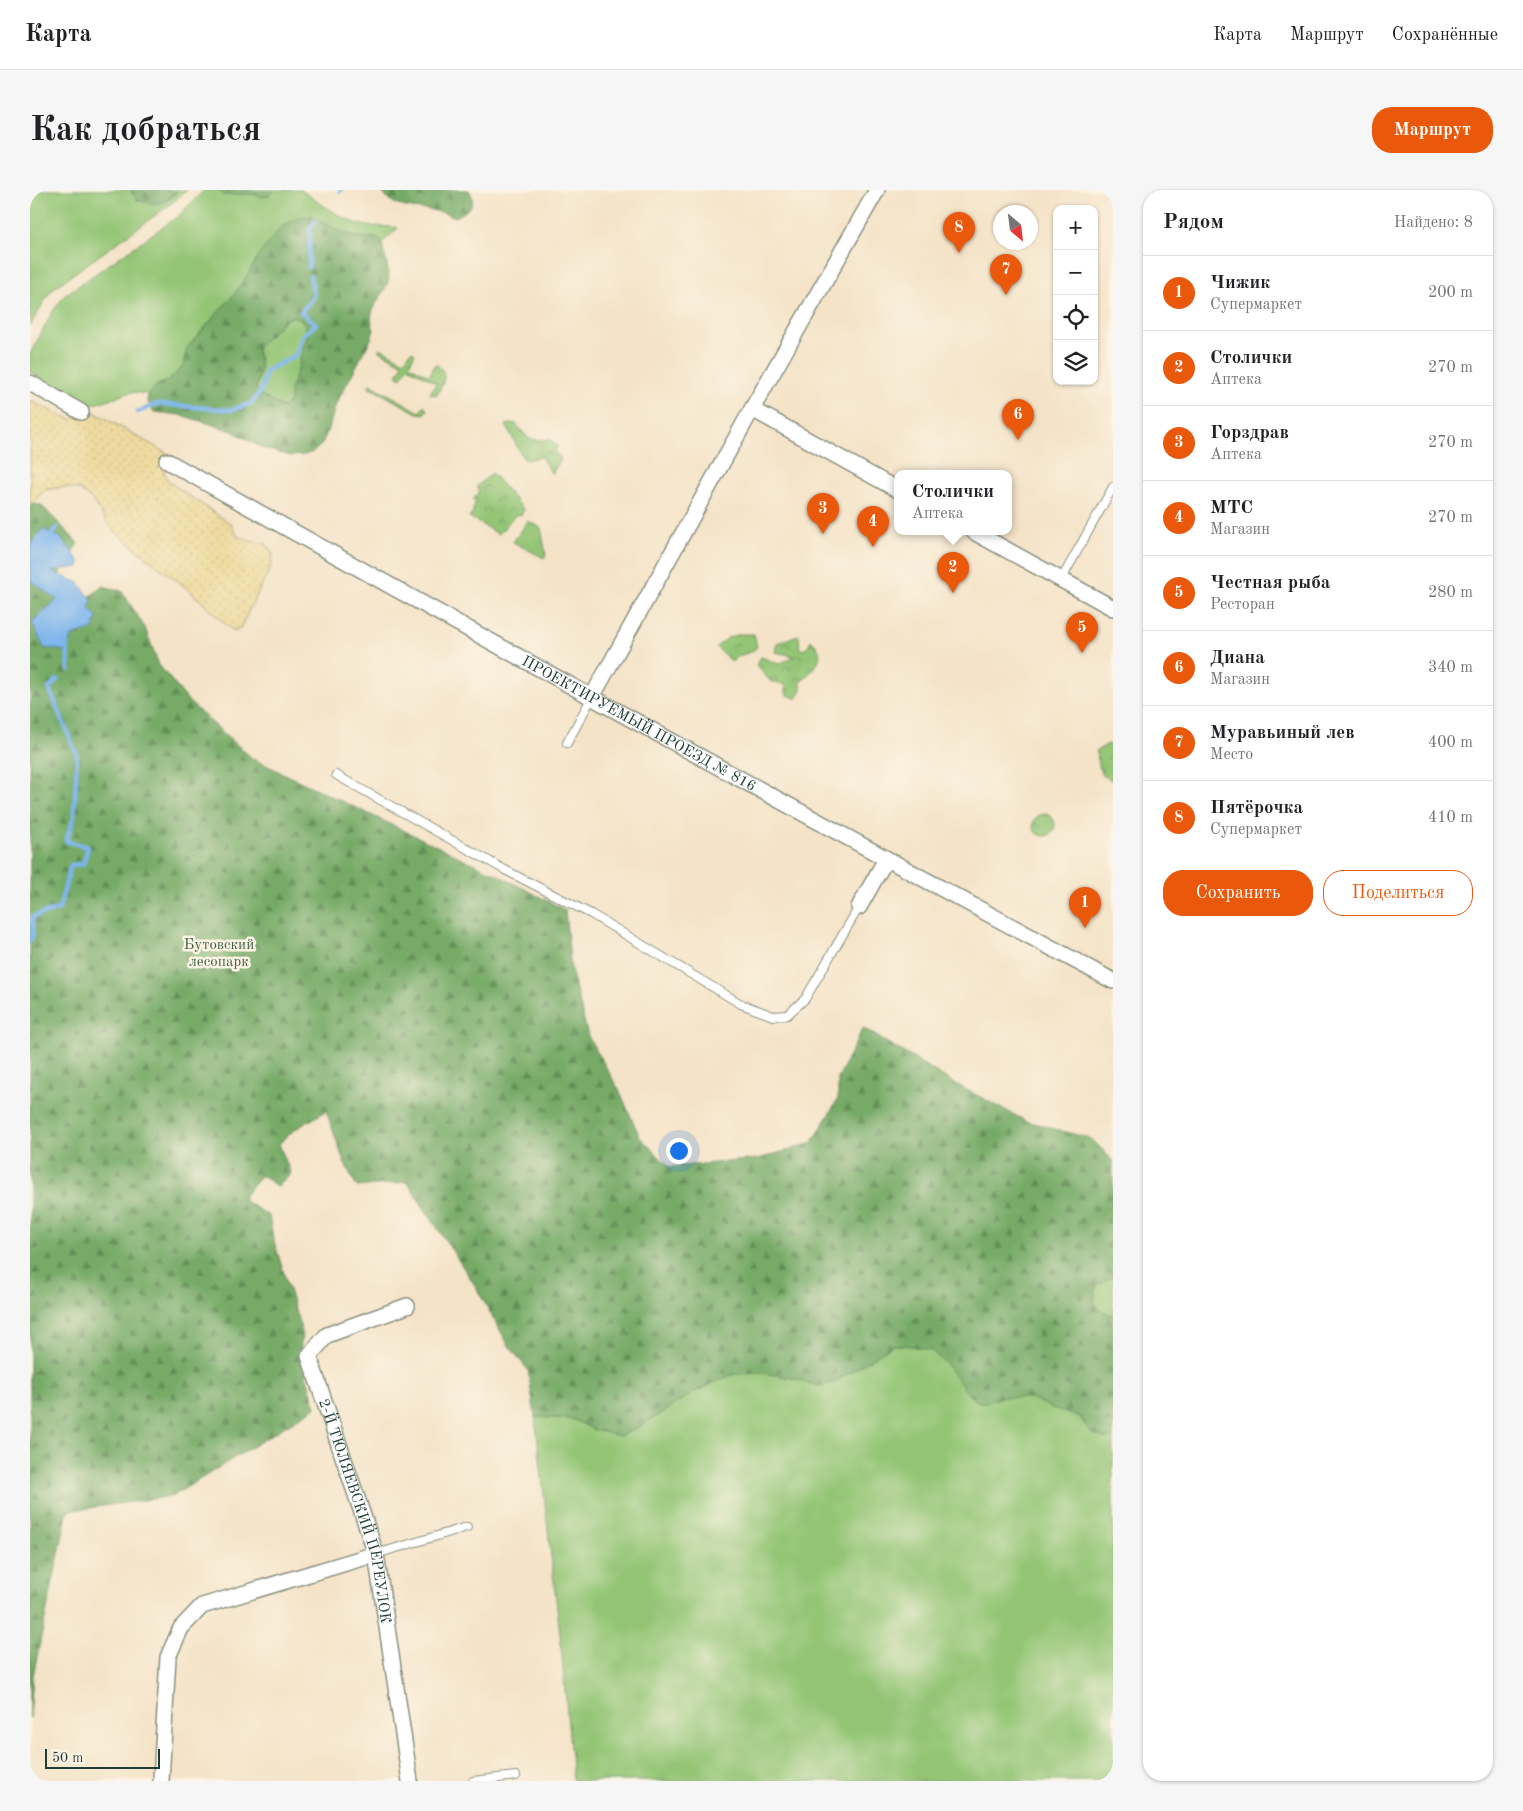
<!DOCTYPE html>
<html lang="ru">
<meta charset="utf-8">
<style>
:root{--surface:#fff;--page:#f6f6f6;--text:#202124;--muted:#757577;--line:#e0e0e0;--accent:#ea580c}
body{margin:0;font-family:"Old Standard TT",serif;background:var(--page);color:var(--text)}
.controls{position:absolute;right:15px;top:15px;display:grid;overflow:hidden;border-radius:10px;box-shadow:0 1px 4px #0004}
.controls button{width:45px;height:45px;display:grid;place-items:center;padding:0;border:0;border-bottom:1px solid var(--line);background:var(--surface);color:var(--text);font:25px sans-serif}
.compass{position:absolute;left:963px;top:15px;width:45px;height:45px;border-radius:50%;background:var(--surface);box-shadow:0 1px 4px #0004;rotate:152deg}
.scale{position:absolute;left:15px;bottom:12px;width:115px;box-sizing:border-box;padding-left:5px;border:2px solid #1f3d34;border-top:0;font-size:14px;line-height:18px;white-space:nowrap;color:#1f3d34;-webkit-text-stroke:4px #fcf5e5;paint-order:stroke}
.you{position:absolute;left:648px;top:960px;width:18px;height:18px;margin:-12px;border:4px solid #fff;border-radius:50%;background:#1a73e8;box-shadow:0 0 0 8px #1a73e833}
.badge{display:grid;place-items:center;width:32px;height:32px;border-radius:50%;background:var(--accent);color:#fff;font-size:16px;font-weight:700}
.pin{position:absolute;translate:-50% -41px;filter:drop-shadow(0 1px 2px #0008)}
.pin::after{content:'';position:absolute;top:26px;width:18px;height:15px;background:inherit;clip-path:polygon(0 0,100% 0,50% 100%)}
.popup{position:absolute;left:864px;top:280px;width:118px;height:65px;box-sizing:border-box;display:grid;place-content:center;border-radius:10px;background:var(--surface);filter:drop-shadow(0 1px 4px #0005);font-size:16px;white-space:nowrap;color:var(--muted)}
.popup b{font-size:19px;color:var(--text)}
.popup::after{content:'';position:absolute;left:50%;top:100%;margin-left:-10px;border:10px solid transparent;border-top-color:var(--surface)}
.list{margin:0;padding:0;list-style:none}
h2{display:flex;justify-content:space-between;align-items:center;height:65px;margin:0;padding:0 20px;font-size:21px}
h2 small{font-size:16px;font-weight:400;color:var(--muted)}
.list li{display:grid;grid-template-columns:32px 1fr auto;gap:15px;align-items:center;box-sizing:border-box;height:75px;padding:0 20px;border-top:1px solid var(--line)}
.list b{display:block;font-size:19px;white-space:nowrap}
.list p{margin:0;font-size:16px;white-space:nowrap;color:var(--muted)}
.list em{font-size:16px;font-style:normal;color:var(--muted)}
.actions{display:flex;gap:10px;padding:15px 20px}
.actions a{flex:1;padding:11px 0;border:1px solid var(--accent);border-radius:20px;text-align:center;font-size:18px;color:var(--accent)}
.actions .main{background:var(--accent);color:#fff}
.icon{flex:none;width:28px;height:28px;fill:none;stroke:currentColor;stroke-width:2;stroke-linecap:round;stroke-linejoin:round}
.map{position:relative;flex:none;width:1083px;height:1591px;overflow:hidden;border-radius:20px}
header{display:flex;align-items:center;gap:30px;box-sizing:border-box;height:70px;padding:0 25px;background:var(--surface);border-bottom:1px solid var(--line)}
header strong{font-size:24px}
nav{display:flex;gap:28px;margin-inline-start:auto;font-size:18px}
.intro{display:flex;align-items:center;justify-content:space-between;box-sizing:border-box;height:120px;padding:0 30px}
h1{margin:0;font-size:35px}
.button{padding:12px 22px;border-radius:20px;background:var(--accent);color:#fff;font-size:18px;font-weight:700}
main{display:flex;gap:30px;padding:0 30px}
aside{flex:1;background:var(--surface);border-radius:20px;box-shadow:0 1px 4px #0004}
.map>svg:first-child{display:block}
.green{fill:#93c575;stroke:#598154}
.forest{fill:url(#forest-firs);stroke:#4a744d;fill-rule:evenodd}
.sand{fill:url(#sand-dots);stroke:#868c69}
.park{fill:url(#park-crowns);stroke:#598154}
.water{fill:#7eb5ed;stroke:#4e7990}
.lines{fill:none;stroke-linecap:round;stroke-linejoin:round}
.stream{stroke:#7eb5ed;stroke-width:4.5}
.service-casing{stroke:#8a907e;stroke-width:10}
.minor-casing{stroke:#8a907e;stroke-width:18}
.service{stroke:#fff;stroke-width:8}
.minor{stroke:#fff;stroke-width:15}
.labels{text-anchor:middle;stroke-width:5;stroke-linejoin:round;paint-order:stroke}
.street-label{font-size:15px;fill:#1f3d34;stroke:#fcf5e5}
.park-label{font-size:15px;fill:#3c5f44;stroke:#fcf5e5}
</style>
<header>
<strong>Карта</strong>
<nav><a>Карта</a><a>Маршрут</a><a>Сохранённые</a></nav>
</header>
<div class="intro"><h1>Как добраться</h1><a class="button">Маршрут</a></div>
<main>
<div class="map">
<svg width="1083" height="1591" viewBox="0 0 1083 1591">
<defs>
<pattern id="forest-firs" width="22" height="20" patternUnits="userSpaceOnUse" patternTransform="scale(1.25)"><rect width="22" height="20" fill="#76aa66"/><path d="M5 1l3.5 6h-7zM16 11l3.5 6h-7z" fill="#608c55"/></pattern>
<pattern id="sand-dots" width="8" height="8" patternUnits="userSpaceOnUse" patternTransform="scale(1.25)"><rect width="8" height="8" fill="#eeda9e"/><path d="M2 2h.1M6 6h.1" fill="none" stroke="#ccbc89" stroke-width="1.8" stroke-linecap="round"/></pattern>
<pattern id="park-crowns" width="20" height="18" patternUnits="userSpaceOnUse" patternTransform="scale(1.25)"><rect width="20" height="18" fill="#93c575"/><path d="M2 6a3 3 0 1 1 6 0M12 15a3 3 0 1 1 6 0" fill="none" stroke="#77a161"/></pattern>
</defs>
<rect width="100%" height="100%" fill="#fcf5e5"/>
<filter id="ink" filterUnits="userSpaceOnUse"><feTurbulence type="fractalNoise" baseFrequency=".02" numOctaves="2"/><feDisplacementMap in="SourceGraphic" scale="10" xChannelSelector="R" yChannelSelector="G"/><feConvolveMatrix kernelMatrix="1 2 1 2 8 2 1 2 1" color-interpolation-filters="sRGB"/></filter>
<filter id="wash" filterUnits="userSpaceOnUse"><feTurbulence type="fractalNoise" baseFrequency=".0096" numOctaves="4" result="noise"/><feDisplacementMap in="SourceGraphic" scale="20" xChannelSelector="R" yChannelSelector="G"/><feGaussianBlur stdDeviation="1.12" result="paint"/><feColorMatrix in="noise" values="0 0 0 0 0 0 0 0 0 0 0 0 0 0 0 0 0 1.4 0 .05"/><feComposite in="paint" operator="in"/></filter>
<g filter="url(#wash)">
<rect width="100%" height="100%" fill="#f4e3c7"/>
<g class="green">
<polygon points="0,0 101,0 102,4 140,9 148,0 157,0 137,17 25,97 18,105 0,136"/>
<path d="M 174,0 L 189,0 L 193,5 L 222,4 L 232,7 L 245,0 L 272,0 C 282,9 316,31 329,34 C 342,38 355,35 368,38 L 352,53 L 349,48 C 342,46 334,50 325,47 C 310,43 295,34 281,26 L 228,66 L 222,78 L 205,103 L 157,159 L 153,176 L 138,191 L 127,195 L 118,204 L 102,202 L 55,217 L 40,204 L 0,182 L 0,164 L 23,121 L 35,105 L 147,27 Z"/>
<path d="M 262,127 L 270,128 L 275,135 L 278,145 C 273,157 271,168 268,180 C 264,191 260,200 260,212 L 254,217 C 241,212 233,208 226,197 C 229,189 231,178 230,170 C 229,164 226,163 228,157 L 254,131 Z"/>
<path d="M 350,158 L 374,171 L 381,161 L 385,163 L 379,175 L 399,186 L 405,174 C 419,182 414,192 408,203 L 406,205 L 400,204 L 406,193 L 378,177 L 371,188 L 367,185 L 373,174 L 348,160 Z"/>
<polygon points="340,194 390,222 394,215 397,220 394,224 387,223 339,197"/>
<polygon points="498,331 511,338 516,365 514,368 483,352"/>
<polygon points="1083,1086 1083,1125 1073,1122 1064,1113 1066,1096"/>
<polygon points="863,1155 876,1155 901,1160 917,1174 939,1205 958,1212 970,1207 1001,1208 1022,1218 1049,1226 1061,1243 1074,1247 1083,1248 1083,1591 543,1591 530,1444 505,1227 542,1229 565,1240 590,1246 611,1236 653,1209 678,1195 704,1184 733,1183 763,1188 788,1196 803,1193"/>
</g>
<g class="forest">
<path d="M 101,0 L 148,0 C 135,16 126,16 107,10 Z"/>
<polygon points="189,0 245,0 239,5 232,7 222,4 193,5"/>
<path d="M 351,0 L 439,0 C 448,15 438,20 426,27 C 419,25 413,22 406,21 C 386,17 363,21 351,0 Z"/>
<path d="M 282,26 L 297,35 L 325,47 L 349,48 L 352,53 C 353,62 360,82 359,88 C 355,107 334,118 344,140 L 341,149 L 306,214 L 300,235 L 292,254 L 283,262 L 274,265 L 261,266 L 232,258 L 202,241 L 171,231 L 150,225 L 124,222 L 117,211 L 118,204 L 127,195 L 138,191 L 153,176 L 156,159 L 205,103 L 222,78 L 228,66 L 252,36 L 270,27 ZM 262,127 L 270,128 L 275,135 L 278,145 L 272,159 L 268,179 L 260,200 L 260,211 L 254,217 C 241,212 233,208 226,197 L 231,179 L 227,161 L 228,157 L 254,131 Z"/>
<polygon points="0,314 11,315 48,353 28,387 43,419 73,396 92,401 115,438 129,475 160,513 223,569 468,685 535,720 541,779 558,846 588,898 610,947 640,977 728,969 782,953 808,909 808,888 833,838 924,893 996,931 1062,949 1083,971 1083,1086 1066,1096 1064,1113 1073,1122 1083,1125 1083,1248 1074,1248 1061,1243 1049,1226 1022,1218 1001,1208 970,1207 958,1212 948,1212 939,1205 916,1174 901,1160 876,1155 863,1155 803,1193 788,1196 763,1188 733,1183 704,1184 678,1195 653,1209 611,1236 590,1246 565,1240 542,1229 505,1227 498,1180 479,1156 444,1094 377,992 327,997 314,972 296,921 264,940 249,954 261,984 248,997 231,985 212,1009 239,1026 244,1051 272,1142 270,1165 286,1217 143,1306 38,1321 3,1486 0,1528"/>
</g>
<polygon class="sand" points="0,211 42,230 55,217 140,265 134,283 139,292 201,334 207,346 221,351 235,353 243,364 241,377 209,440 202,440 158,399 107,360 80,337 63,311 50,300 35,297 14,300 0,317"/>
<g class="park">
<polygon points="485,233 499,249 521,250 527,256 525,262 531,269 522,284 511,267 496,270 493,268 476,235"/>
<path d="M 462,283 L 494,320 L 491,325 L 488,324 C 480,328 476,338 468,344 L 439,327 L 442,325 L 445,312 L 443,310 L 449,302 L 447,296 Z"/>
<path d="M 711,444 L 724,444 L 727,457 C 720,466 711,461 702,472 L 686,457 L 699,447 Z"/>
<path d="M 768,445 C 771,451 768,455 771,460 L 777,458 L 781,450 C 800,467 784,478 771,492 L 771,499 L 767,509 L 756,504 C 757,489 749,495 740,491 L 726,475 L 731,467 L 749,474 L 764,466 L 745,462 L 747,453 Z"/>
<polygon points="1078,554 1083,556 1083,591 1071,584 1066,561"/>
<circle cx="1014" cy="635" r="11"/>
</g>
<polygon class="water" points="12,339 30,347 50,372 49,377 21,381 49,393 62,410 59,418 67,427 63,439 42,446 37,461 14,458 2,432 27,410 0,390 0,355"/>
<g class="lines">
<g class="stream">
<polyline points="310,1 311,0"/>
<polyline points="279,77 280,39 285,31"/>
<polyline points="108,222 127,214 201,220 222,213 232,199 236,181 266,165 272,146 286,134 271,122 284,106 280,86"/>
<polyline points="20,347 27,338"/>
<polyline points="37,456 39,480"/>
<polyline points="0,751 3,744 2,727 29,719 41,675 53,674 58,657 36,651 44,627 47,565 19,498 27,490"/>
</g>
</g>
</g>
<g filter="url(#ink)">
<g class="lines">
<defs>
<g id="service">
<polyline points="1031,390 1083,297"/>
<polyline points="537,553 562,507"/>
<polyline points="306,585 475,680 561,724 711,814 743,826 757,825 775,809 829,717"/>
<polyline points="346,1364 437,1337"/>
<polyline points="443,1591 486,1586"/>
</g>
<g id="minor">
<polyline points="0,193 51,222"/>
<polyline points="722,219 868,300"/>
<path id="s1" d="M 137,271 C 451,447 766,621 1083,791"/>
<polyline points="944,342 1083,418"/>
<polyline points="562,507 722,219 847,0"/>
<polyline points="829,717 856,669"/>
<path id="s2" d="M 377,1116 L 297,1145 L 279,1166 L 346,1364 L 380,1591"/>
<polyline points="131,1591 138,1467 151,1438 172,1416 346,1364"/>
</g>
</defs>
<use href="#service" class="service-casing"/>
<use href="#minor" class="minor-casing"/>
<use href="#service" class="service"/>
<use href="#minor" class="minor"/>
</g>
</g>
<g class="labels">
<g class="street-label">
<text dy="5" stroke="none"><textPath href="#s1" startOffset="540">ПРОЕКТИРУЕМЫЙ ПРОЕЗД № 816</textPath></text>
<text dy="5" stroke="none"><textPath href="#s2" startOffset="275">2-Й ТЮЛЯЕВСКИЙ ПЕРЕУЛОК</textPath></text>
</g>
<g class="park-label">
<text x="189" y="759">Бутовский<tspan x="189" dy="17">лесопарк</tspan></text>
</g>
</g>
</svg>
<div class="controls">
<button>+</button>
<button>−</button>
<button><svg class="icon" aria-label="locate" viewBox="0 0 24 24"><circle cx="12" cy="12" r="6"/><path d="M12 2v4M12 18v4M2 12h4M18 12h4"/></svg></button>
<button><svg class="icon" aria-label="layers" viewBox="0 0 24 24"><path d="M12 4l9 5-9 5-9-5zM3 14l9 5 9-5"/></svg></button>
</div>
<svg class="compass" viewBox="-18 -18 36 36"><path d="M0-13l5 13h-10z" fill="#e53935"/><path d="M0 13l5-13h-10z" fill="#757577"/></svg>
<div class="scale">50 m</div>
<div class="you"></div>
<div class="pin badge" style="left:1055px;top:738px">1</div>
<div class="pin badge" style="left:923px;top:403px">2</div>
<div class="popup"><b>Столички</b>Аптека</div>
<div class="pin badge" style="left:793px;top:344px">3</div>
<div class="pin badge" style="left:843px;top:357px">4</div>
<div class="pin badge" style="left:1052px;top:463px">5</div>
<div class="pin badge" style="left:988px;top:250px">6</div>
<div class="pin badge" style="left:976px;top:105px">7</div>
<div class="pin badge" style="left:929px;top:63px">8</div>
</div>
<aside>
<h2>Рядом<small>Найдено: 8</small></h2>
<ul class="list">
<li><span class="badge">1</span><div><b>Чижик</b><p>Супермаркет</p></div><em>200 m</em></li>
<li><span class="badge">2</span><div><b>Столички</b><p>Аптека</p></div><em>270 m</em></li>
<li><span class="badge">3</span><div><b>Горздрав</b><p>Аптека</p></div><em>270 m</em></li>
<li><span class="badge">4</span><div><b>МТС</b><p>Магазин</p></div><em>270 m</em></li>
<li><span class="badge">5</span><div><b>Честная рыба</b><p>Ресторан</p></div><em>280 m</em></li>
<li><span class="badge">6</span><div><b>Диана</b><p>Магазин</p></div><em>340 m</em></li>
<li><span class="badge">7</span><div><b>Муравьиный лев</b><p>Место</p></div><em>400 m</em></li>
<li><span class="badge">8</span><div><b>Пятёрочка</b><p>Супермаркет</p></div><em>410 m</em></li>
</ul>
<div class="actions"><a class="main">Сохранить</a><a>Поделиться</a></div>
</aside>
</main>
